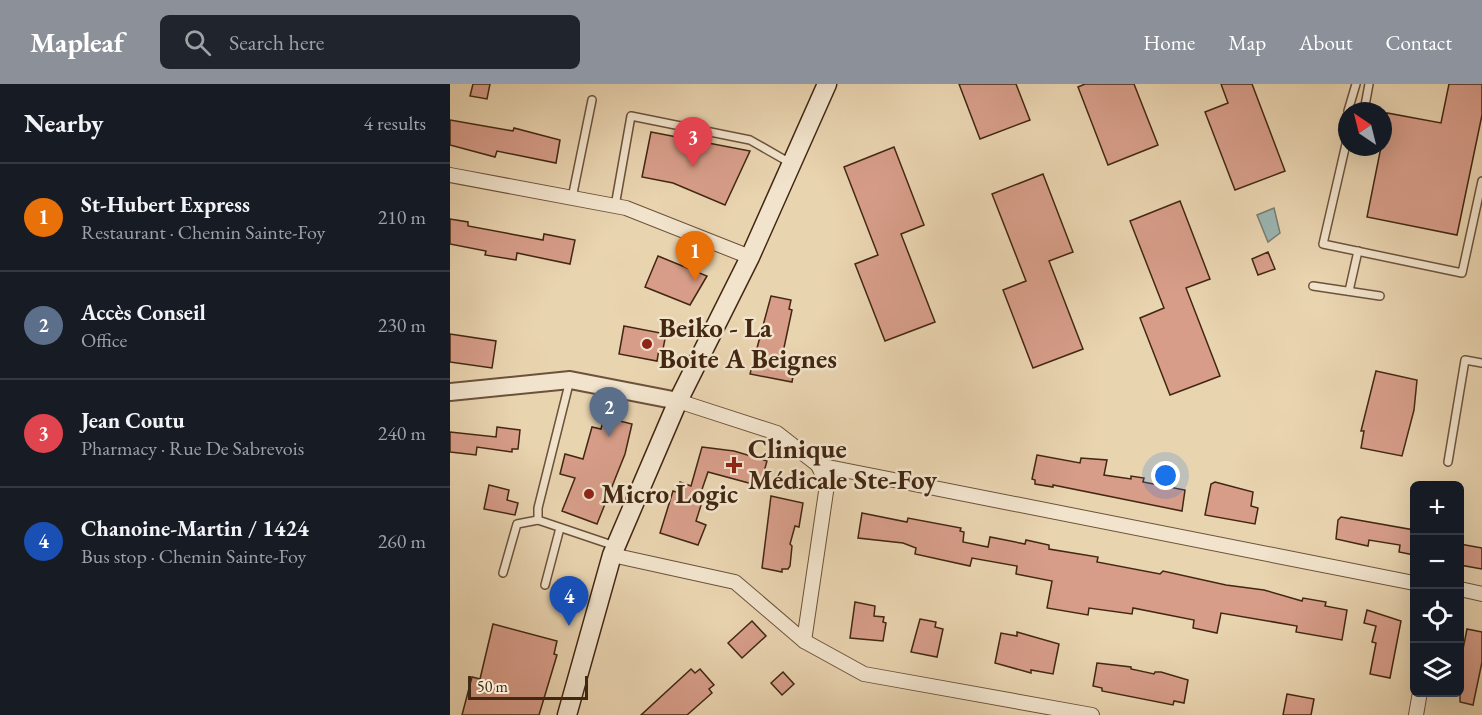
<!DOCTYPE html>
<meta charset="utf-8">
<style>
:root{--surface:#171b24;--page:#20242c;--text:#f1f3f6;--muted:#9ea1a6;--line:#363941;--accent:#8c9099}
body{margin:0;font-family:"EB Garamond",serif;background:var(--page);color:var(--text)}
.controls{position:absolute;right:18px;bottom:18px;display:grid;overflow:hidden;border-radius:9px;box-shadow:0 6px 24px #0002}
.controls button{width:54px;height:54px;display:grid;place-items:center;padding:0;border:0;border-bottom:2px solid var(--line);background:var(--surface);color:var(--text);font:30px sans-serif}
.compass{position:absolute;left:888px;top:18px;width:54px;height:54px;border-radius:50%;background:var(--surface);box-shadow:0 6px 24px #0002;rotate:325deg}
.scale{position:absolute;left:18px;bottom:15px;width:120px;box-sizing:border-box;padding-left:6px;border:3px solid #422712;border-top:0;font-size:16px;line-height:21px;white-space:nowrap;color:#422712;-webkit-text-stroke:4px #f1e3cc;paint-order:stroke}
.you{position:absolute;left:716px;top:392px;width:21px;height:21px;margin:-15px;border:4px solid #fff;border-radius:50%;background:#1a73e8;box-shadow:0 0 0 9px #1a73e833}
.badge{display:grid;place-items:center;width:39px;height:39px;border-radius:50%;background:var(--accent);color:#fff;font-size:20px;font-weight:700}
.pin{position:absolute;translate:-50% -50px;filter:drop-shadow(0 2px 3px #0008)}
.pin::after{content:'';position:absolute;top:32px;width:21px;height:18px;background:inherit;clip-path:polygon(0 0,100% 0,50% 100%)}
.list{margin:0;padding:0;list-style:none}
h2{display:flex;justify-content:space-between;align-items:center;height:78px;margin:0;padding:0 24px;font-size:26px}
h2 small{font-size:20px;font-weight:400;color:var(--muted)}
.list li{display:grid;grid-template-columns:39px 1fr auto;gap:18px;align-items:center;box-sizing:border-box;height:108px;padding:0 24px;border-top:2px solid var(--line)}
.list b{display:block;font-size:22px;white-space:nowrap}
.list p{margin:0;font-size:20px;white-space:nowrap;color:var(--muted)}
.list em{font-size:20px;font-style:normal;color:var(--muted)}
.icon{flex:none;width:33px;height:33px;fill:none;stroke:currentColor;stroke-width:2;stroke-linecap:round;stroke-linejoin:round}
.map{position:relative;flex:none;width:1032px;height:631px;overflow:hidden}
header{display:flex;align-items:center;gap:36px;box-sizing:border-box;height:84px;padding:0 30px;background:var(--accent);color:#fff}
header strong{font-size:28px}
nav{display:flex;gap:33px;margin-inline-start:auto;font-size:21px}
.search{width:420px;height:54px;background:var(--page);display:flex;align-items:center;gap:15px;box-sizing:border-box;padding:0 21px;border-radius:9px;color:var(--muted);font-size:22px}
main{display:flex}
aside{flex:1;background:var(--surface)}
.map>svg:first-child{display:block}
.water{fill:#9ab6b4;stroke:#777d73;stroke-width:1.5}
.building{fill:#d79d89;stroke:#422712;stroke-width:1.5}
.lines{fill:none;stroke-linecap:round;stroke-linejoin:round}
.service-casing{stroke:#6c523a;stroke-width:10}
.minor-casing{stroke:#6c523a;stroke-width:16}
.tertiary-casing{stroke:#6c523a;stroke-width:20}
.secondary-casing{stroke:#422712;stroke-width:21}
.service{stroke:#f1e3cc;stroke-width:7}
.minor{stroke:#f1e3cc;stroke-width:14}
.tertiary{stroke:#f1e3cc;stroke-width:16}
.secondary{stroke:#f1e3cc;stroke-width:18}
.poi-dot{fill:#8f2418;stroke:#f1e3cc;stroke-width:2}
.labels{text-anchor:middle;stroke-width:5;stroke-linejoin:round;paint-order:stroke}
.poi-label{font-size:27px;font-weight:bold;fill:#422712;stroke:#f1e3cc;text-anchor:start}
</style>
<header>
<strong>Mapleaf</strong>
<div class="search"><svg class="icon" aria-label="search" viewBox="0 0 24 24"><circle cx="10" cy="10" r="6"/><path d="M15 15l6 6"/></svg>Search here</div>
<nav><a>Home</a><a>Map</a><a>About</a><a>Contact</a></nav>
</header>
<main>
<aside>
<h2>Nearby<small>4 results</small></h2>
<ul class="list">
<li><span class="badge" style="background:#e8710a">1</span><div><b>St-Hubert Express</b><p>Restaurant · Chemin Sainte-Foy</p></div><em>210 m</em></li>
<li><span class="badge" style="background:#5c6f8a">2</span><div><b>Accès Conseil</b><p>Office</p></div><em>230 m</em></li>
<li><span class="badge" style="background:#e0444e">3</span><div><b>Jean Coutu</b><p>Pharmacy · Rue De Sabrevois</p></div><em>240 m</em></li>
<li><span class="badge" style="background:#1a4fb4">4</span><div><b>Chanoine-Martin / 1424</b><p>Bus stop · Chemin Sainte-Foy</p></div><em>260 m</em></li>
</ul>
</aside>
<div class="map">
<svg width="1032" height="631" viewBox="0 0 1032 631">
<rect width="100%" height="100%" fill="#e9d4b0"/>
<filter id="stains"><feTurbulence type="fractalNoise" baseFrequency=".00333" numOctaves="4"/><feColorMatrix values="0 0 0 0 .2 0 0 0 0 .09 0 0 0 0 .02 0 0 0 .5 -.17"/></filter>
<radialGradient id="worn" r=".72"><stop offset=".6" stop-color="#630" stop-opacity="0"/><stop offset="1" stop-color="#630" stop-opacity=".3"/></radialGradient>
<polygon class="water" points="824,124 830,149 818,158 807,131"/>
<g class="building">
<polygon points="23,0 40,0 37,15 20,12"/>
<polygon points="509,0 566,0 580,36 530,55"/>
<polygon points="635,0 684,0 708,61 658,81 628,3"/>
<polygon points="771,0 802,0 835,87 785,106 755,28 778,19"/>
<polygon points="999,0 1032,0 1032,31 1007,151 917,133 931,63 933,63 937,29 991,39"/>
<polygon points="0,36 63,47 64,44 110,56 106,79 47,67 45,73 0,61"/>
<polygon points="201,48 300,67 275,121 223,99 192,93"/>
<polygon points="444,63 474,141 451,150 485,238 435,257 405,180 428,171 394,83"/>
<polygon points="593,90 623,168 599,177 633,265 583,284 553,206 576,197 542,110"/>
<polygon points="730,117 760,195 736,204 770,292 720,311 690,234 714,224 680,137"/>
<polygon points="0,135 18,138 18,142 93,156 94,150 125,156 120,180 67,169 66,176 35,171 36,167 0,160"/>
<polygon points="818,168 825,185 808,191 802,175"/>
<polygon points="208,172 257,192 240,221 195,203"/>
<polygon points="321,212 341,216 339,225 342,226 332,273 346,276 342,298 300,290"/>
<polygon points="174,242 216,250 213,265 209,265 207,277 169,270"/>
<polygon points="0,250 46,257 42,284 0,278"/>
<polygon points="926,287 967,296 964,326 952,372 911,364 914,347 911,347"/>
<polygon points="154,333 182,340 175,370 147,440 112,427 125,394 110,390 115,370 133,375 142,343 151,345"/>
<polygon points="47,343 70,346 68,365 62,365 62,368 27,363 26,371 0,368 0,348 46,353"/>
<polygon points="252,363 284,367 317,377 310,402 258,388 248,417 252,418 246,437 256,441 248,461 210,449 223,407 226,408 230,398 241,402"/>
<polygon points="587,371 630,379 631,374 657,376 654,391 681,395 681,392 694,394 693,398 735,406 732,427 603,401 603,403 585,400 585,396 582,395"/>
<polygon points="765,398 803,408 801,422 808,424 805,440 755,431 761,400"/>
<polygon points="39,401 59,406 57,416 68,419 65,431 34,425"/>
<polygon points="321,412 353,419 349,443 345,442 340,460 342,462 340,482 338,485 332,485 332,488 312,484"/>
<polygon points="412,429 457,438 458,434 511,444 510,447 514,448 513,458 538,463 540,453 575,460 576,456 599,461 599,465 648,473 647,478 710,490 713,487 776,501 814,506 852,517 853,514 876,518 875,522 897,526 892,556 846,548 847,542 771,529 767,549 743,544 744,536 683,524 682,530 639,524 638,531 597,524 602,497 566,490 567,482 522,474 520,482 465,470 466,464 453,459 408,454"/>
<polygon points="891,433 964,446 964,471 949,468 950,461 919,456 918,462 886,455 888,436"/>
<polygon points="1010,460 1032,464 1032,485 1010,481"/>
<polygon points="405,518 425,522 424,532 434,533 433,538 436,539 433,557 400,554"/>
<polygon points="917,526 951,537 940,594 920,590 926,559 922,558 926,542 914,539"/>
<polygon points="470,535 486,538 485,543 493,545 487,573 461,568"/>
<polygon points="302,537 316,552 292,574 278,559"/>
<polygon points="43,540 107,557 104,570 107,571 89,631 12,631 22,593 30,595"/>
<polygon points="1017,545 1032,548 1032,578 1023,621 1010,618 1010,580"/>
<polygon points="567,548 609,560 603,590 581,586 581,589 545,579 551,549 567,552"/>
<polygon points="647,579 681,583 681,585 704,590 705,588 711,588 738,596 734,619 724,617 723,621 652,607 652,604 643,602"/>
<polygon points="241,585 245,589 250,585 264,601 259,605 262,609 237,631 191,631"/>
<polygon points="333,588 344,600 332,611 321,599"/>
<polygon points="837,610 864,615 861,631 833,631"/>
</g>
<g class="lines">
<defs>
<g id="service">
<polyline points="898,27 906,0"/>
<polyline points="914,27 919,0"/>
<polyline points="897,32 896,60 873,160 1012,189 1032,97"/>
<polyline points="122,114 142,16"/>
<polyline points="165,122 181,32 300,56 342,80"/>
<polyline points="863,202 930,212"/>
<polyline points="899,207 908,167"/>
<polyline points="120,296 88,424 88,436 165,462"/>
<polyline points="998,378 1015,276 1032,279"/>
<polyline points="53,489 67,440 88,436"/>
<polyline points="95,501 110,444"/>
</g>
<g id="minor">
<polyline points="0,91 176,124 300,173"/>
<polyline points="228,317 327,349 368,381 964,499"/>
<polyline points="162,471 285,498 354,557 414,590 642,631"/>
<polyline points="1010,505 1032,510"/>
<polyline points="354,557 377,401 368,381"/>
<polyline points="966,631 970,608"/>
</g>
<polyline id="tertiary" points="0,308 120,296 228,317"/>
<polyline id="secondary" points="117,631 162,471 228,317 300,173 377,0"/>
</defs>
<use href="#service" class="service-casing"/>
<use href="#minor" class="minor-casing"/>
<use href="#tertiary" class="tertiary-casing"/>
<use href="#secondary" class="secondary-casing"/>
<use href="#service" class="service"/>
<use href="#minor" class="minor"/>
<use href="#tertiary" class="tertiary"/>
<use href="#secondary" class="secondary"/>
</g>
<g class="poi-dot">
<circle cx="197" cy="260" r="6"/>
<path d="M281 372h6v6h6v6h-6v6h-6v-6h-6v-6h6z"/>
<circle cx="139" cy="410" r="6"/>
</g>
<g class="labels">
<g class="poi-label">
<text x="209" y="253">Beiko - La<tspan x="209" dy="31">Boite A Beignes</tspan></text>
<text x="298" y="374">Clinique<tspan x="298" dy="31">Médicale Ste-Foy</tspan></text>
<text x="151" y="419">Micro Logic</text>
</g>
</g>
<rect width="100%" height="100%" filter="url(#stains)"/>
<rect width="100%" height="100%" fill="url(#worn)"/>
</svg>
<div class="controls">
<button>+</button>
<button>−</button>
<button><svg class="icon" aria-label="locate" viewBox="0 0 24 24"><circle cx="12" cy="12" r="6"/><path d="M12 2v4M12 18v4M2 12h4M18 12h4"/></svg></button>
<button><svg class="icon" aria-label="layers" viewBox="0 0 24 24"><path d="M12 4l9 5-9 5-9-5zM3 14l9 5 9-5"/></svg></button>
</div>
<svg class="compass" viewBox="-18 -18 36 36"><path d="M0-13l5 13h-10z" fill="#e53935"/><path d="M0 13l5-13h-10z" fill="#9ea1a6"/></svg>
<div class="scale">50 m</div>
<div class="you"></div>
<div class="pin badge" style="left:245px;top:197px;background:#e8710a">1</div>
<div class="pin badge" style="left:159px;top:353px;background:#5c6f8a">2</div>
<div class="pin badge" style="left:243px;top:83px;background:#e0444e">3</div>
<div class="pin badge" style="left:119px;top:542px;background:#1a4fb4">4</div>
</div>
</main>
